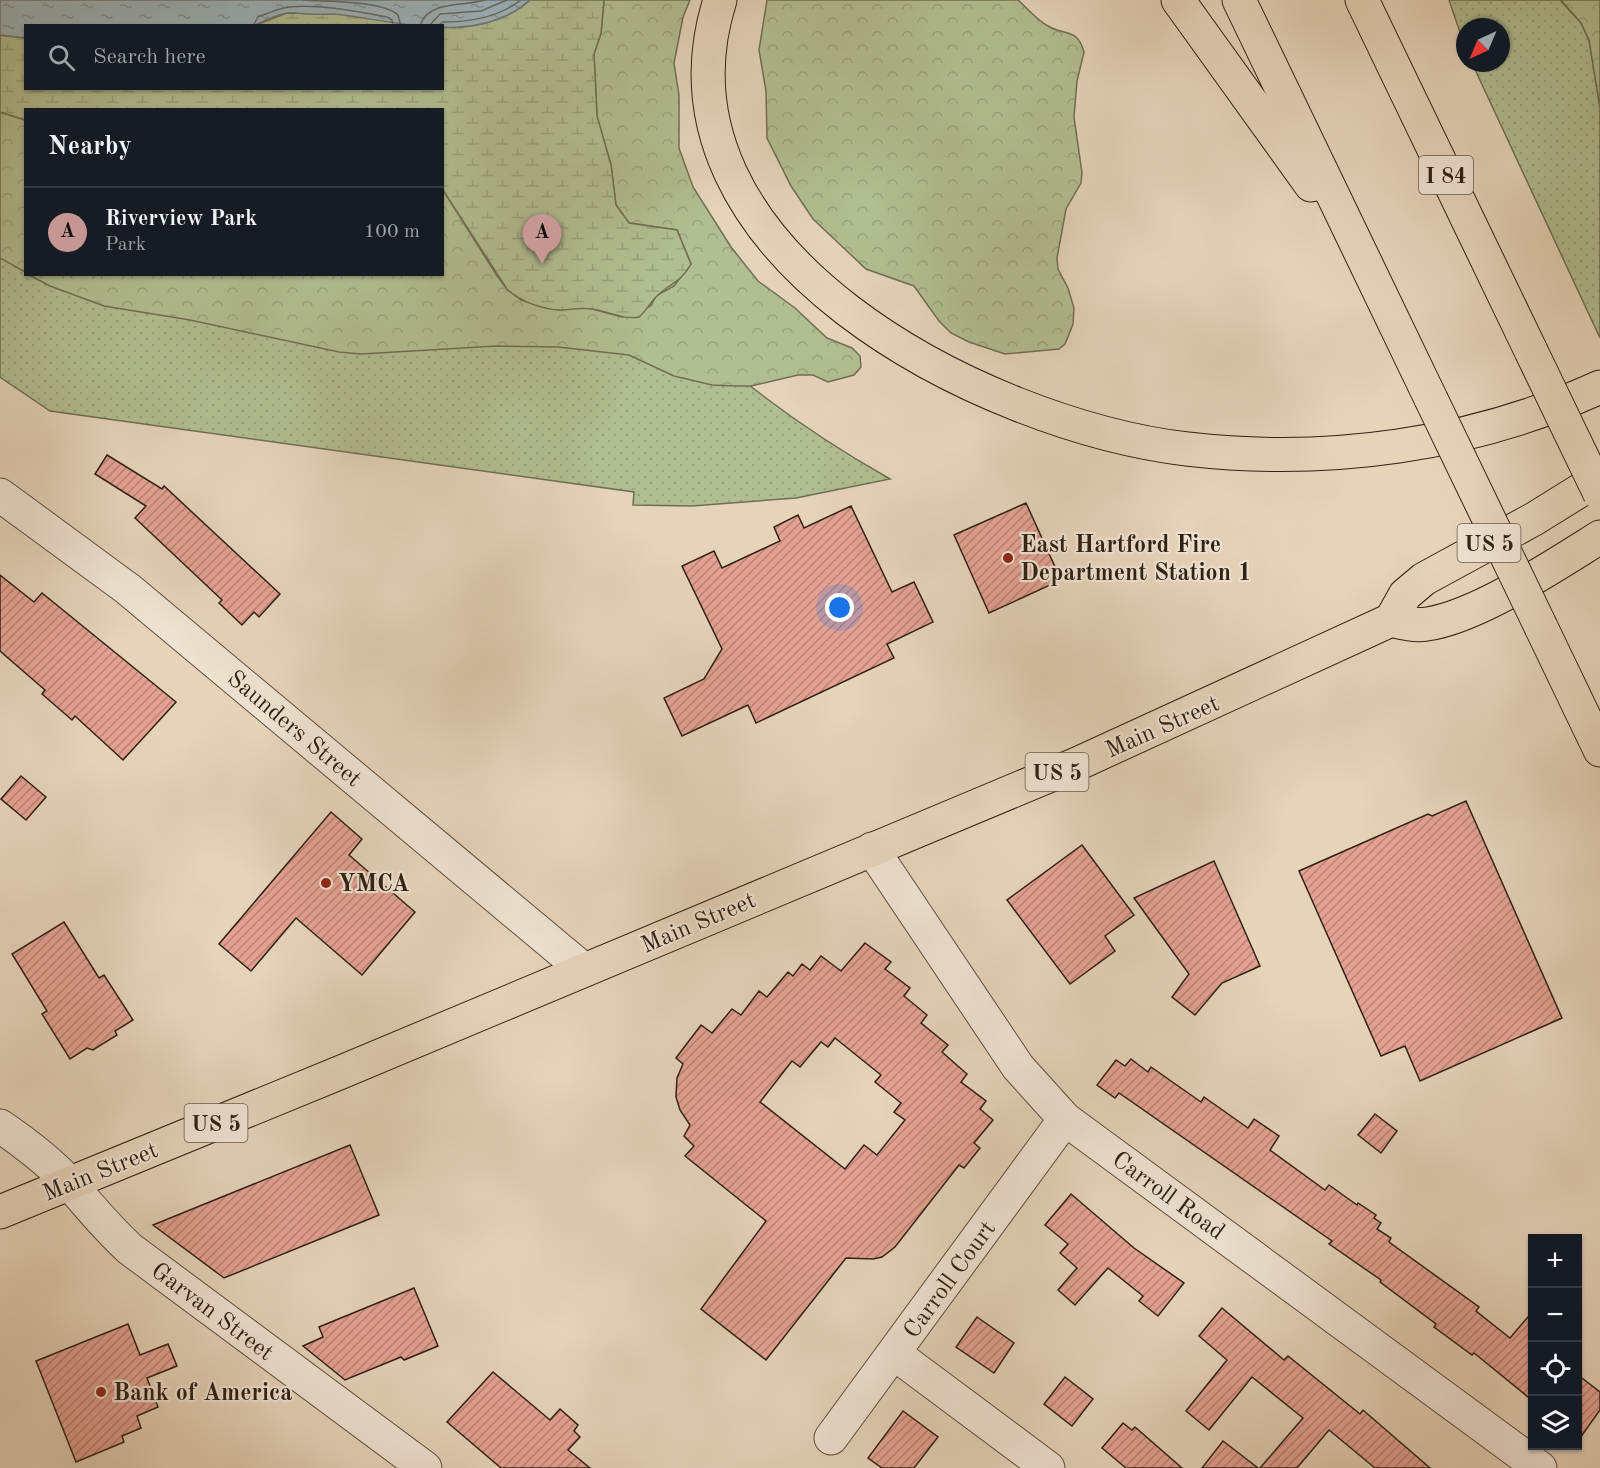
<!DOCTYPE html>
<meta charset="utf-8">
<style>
:root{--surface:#171b24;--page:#20242c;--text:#f1f3f6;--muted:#9ea1a6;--line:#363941;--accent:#c59692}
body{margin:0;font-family:"Old Standard TT",serif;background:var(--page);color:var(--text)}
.controls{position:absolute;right:18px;bottom:18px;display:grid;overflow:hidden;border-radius:0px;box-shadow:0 2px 4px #0004}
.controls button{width:54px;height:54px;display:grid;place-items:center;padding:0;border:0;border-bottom:2px solid var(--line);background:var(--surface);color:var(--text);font:30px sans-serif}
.compass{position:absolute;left:1456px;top:18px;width:54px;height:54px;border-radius:50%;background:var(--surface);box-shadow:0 2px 4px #0004;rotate:224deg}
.you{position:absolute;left:840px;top:608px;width:21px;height:21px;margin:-15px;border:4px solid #fff;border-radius:50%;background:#1a73e8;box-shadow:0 0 0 9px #1a73e833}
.badge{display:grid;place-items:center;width:39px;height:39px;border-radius:50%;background:var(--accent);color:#111;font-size:20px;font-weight:700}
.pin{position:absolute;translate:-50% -50px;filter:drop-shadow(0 2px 3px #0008)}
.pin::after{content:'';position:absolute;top:32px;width:21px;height:18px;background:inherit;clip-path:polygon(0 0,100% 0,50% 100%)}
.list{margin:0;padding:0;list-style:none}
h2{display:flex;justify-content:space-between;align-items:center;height:78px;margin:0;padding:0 24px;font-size:26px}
h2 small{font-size:20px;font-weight:400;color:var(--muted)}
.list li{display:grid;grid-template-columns:39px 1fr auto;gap:18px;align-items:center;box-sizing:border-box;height:90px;padding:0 24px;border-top:2px solid var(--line)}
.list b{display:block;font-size:22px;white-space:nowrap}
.list p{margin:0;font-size:20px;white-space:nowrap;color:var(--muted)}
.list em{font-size:20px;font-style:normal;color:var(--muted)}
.icon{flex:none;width:33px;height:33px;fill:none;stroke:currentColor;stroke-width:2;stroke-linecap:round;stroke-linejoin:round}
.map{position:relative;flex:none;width:1600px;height:1468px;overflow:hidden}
.search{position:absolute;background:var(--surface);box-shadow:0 2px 4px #0004;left:24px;top:24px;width:420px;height:66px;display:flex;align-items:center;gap:15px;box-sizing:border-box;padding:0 21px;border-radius:0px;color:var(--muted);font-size:22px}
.panel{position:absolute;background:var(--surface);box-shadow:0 2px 4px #0004;left:24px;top:108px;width:420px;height:168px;border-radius:0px}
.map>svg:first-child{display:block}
.grass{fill:url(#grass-dots);stroke:#706f52;stroke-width:1.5;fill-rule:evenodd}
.forest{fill:url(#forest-crowns);stroke:#706f52;stroke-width:1.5}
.wetland{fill:url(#wetland-marsh);stroke:#706f52;stroke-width:1.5}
.water{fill:url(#water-ripples);stroke:#707978;stroke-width:1.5}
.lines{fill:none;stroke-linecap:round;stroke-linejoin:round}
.shore{stroke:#666a68;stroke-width:1.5}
.building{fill:url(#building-hatch);stroke:#2f2113;stroke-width:1.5;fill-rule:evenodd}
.minor-casing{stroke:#5c4e3d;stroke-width:35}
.highway-casing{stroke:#2f2113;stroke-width:35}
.minor{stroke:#eee2d2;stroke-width:33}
.highway{stroke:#e5d3ba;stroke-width:33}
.highway-bridge-casing{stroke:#2f2113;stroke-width:35;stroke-linecap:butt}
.highway-bridge{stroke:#e5d3ba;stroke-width:33}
.poi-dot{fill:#8f2418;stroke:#eee2d2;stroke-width:2}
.labels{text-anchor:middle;stroke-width:4.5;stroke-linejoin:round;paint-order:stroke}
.shield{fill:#eee2d2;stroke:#685b4c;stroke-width:1.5}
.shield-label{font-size:22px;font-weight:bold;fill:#2f2113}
.poi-label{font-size:24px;font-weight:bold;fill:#2f2113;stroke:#eee2d2;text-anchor:start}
.street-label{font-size:24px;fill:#2f2113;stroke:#eee2d2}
</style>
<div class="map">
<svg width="1600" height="1468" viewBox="0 0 1600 1468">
<defs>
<pattern id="grass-dots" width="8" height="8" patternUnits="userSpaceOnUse" patternTransform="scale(1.5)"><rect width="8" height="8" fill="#b1bd92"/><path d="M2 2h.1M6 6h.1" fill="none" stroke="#99a27d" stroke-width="1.8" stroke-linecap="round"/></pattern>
<pattern id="forest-crowns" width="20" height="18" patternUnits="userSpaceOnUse" patternTransform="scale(1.5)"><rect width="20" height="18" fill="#b1bd92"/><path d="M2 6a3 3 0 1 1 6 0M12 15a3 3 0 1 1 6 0" fill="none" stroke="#99a27d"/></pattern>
<pattern id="wetland-marsh" width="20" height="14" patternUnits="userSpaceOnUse" patternTransform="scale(1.5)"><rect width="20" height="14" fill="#b1bd92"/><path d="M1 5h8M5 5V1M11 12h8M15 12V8" fill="none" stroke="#99a27d"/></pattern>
<pattern id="water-ripples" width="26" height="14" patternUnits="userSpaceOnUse" patternTransform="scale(1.5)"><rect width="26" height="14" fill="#9cb4bc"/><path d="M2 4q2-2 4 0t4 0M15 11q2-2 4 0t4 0" fill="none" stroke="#809298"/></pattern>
<pattern id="building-hatch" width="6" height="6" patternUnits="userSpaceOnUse" patternTransform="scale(1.5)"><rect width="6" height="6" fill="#e4a193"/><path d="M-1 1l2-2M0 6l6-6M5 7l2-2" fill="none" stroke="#b98377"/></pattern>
</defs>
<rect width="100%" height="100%" fill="#e5d3ba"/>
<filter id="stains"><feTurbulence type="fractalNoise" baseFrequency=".00333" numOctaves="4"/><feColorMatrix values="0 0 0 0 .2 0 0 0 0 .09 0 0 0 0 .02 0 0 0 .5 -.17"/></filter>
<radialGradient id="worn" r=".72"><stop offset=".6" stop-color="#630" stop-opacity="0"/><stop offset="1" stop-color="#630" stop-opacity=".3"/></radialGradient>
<g class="grass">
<path d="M 0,0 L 582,0 L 722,363 C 775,408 830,445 890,479 L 796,498 L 692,506 L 633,505 L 634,492 L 50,411 L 0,377 ZM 26,26 L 442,26 L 442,88 L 26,88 ZM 26,110 L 442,110 L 442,274 L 26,274 Z"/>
<polygon points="1449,0 1560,0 1581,23 1589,40 1600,108 1600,338 1472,63 1501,63 1501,27 1465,27 1465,47"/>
</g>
<g class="forest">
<polygon points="604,0 690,0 683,17 674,63 679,95 679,148 693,187 731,247 758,281 795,308 827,338 852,348 860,356 861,367 854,375 828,382 813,375 798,375 751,386 735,386 712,385 674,376 629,355 558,347 496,346 361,354 339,352 190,320 104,306 50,286 29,275 442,274 443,190 497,276 507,289 521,300 540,306 560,310 585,307 622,317 651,306 656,296 674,286 691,264 677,230 629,223 616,205 611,165 597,117 594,54 601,33"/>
<path d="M 767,0 L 1018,0 C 1028,9 1037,20 1048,26 C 1064,36 1077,27 1084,52 L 1077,81 L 1074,117 L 1082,173 L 1081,183 L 1066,209 L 1057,258 L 1058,269 L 1068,288 L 1074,308 L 1073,324 L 1065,344 L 1059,349 L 1005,354 L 969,342 L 951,333 L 939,321 L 914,286 L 866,269 L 813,219 L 791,186 L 767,138 L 766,91 L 759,50 Z"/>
<polygon points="1561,0 1600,0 1600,108 1589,40 1581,23"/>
<polygon points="0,112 25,120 25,272 0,258"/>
</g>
<g class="wetland">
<path d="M 530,0 L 604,0 L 601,33 L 594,54 L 597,116 L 611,165 L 616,205 L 629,223 L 677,230 L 691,264 C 681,282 671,283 658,295 C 651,301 647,310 639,317 C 623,320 608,311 592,309 C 580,307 571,310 559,310 C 541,309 520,301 507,289 L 443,190 L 442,110 L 26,110 L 25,120 L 0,112 L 0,35 L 25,38 L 26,88 L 442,88 L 443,27 C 473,29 507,21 530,0 Z"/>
<polygon points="287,13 341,14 414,25 253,26"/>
</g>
<path class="water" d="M 0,0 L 530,0 C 479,46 402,22 342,15 C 332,13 321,15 310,14 C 303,14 295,12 287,13 C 276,15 263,21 253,26 L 26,26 L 25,38 L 0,35 Z"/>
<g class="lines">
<g class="shore">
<path d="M 303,0 C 326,2 382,0 398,15 L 401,26"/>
<path d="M 253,26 L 258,17 C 266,14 275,10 284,8 C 310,2 361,12 387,17 L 392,20 L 393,26"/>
<path d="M 420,26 C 428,0 462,7 485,0"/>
<polyline points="429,26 440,14 481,11 507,0"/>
<path d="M 437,26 L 443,22 C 470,22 499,17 521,0"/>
</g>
</g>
<g class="building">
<polygon points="107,455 162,489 164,486 280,594 259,617 254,612 242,625 219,603 222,600 135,518 146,506 95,474"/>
<polygon points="1026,503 1061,580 989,613 954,535"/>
<polygon points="851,506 892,592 914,582 933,622 887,644 894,658 756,723 748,705 682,736 664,698 704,679 722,649 682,566 714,551 722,568 780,541 774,527 798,515 804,528"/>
<polygon points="0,575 34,602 42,593 176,702 123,760 75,716 72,720 42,694 45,690 0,651"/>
<polygon points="21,776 46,797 26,820 1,799"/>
<polygon points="1466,801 1562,1018 1420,1081 1405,1046 1381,1056 1299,871 1428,814 1432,816"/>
<polygon points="331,812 362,839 349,855 415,912 362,975 296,918 251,971 219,944"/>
<polygon points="1082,845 1134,915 1105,936 1115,951 1070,984 1007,900"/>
<polygon points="1214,861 1260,966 1222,983 1195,1015 1172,997 1189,974 1134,898"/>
<polygon points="64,922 99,978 104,975 133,1020 115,1031 117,1035 93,1050 87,1048 70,1059 42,1014 47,1011 12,954"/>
<path d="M 865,943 L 891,962 L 885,969 L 910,988 L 904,996 L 927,1015 L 921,1023 L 948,1045 L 942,1052 L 967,1074 L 961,1082 L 986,1101 L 980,1109 L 993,1120 L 974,1143 L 980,1148 L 964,1168 L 959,1165 L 895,1247 L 882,1257 L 873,1259 L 846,1258 L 766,1360 L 701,1309 L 766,1221 L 685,1156 L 694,1146 L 684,1136 L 690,1125 L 680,1110 L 676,1097 L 677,1078 L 683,1064 L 676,1058 L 701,1025 L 712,1033 L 732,1009 L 741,1015 L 759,991 L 767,997 L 788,972 L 793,976 L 802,964 L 810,970 L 821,956 L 841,971 ZM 835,1038 L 881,1075 L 875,1082 L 901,1103 L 894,1112 L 905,1120 L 877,1155 L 864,1145 L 845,1169 L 760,1102 L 792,1061 L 800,1067 L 821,1042 L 828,1047 Z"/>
<polygon points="1131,1059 1148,1072 1151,1067 1201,1102 1204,1097 1248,1128 1254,1119 1279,1136 1270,1150 1325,1190 1329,1185 1357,1205 1358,1203 1376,1215 1374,1218 1381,1223 1377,1229 1391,1238 1389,1242 1479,1307 1476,1311 1510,1338 1533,1311 1533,1401 1474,1353 1472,1355 1434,1327 1436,1324 1380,1282 1381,1280 1329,1244 1332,1241 1119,1093 1115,1098 1097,1085 1116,1060 1125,1066"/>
<polygon points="1375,1114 1397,1131 1381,1153 1358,1135"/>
<polygon points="350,1145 379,1215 224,1278 153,1225"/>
<polygon points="1071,1194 1134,1248 1184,1283 1158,1316 1139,1301 1143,1296 1108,1268 1075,1305 1058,1290 1077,1268 1060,1253 1068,1244 1045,1225"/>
<polygon points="414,1288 438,1346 404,1360 401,1357 345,1380 303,1346 323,1337 319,1327"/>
<polygon points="1222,1308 1284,1360 1288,1356 1360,1414 1363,1410 1430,1468 1375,1468 1329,1430 1297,1468 1260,1468 1303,1418 1252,1377 1209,1430 1186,1411 1227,1360 1199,1336"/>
<polygon points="977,1317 1014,1343 994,1373 956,1347"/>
<polygon points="128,1324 140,1355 168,1344 177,1366 147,1378 158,1407 137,1416 141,1428 122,1436 124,1442 76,1462 36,1361"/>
<polygon points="493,1372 550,1420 560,1409 578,1425 574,1431 580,1437 568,1450 590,1468 501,1468 447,1422"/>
<polygon points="1578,1375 1600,1392 1600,1410 1578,1441"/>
<polygon points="1065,1377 1093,1399 1072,1426 1044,1404"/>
<polygon points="903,1411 938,1437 914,1468 882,1468 868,1458"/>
<polygon points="1123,1423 1132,1430 1135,1427 1182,1468 1126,1468 1102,1448"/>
<polygon points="1223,1441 1258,1468 1202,1468"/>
</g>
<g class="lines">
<defs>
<g id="minor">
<polyline points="0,495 128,589 584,970"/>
<polyline points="872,849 1018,1067 1065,1119 1540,1468"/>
<path d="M 0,1126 C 25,1143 50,1162 71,1185 C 90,1207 108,1229 130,1249 L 425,1468"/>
<polyline points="895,1354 1048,1468"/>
<polyline points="831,1438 1065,1119"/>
</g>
<g id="highway">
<path d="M 720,0 C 640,252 984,425 1187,449 C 1327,465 1471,446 1600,387"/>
<polyline points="1178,0 1311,185"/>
<polyline points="1239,0 1431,399"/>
<polyline points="1362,0 1531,351"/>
<polyline points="1391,620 1405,595 1424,579 1534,519 1600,478"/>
<polyline points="1541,627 1600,750"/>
<path d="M 0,1212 L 339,1073 L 1077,764 L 1391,620 C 1403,623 1415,626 1427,624 C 1477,617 1557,564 1600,537"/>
</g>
</defs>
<use href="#minor" class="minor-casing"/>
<use href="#highway" class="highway-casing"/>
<use href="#minor" class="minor"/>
<use href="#highway" class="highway"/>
<defs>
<g id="highway-bridge">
<polyline points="1531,351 1600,494"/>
<polyline points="1431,399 1541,627"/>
</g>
</defs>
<use href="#highway-bridge" class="highway-bridge-casing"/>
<use href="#highway-bridge" class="highway-bridge"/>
</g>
<g class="poi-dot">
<circle cx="1008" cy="558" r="6"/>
<circle cx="326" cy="883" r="6"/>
<circle cx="101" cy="1392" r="6"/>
</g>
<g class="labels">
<g class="shield">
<rect x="1419" y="156" width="54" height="38" rx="4.5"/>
<rect x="1457.5" y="524" width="63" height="38" rx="4.5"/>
<rect x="1025.5" y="753" width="63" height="38" rx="4.5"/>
<rect x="184.5" y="1104" width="63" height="38" rx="4.5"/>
</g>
<g class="shield-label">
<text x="1446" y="183">I 84</text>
<text x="1489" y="551">US 5</text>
<text x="1057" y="780">US 5</text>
<text x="216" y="1131">US 5</text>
</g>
<g class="poi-label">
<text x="1020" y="552">East Hartford Fire<tspan x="1020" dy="28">Department Station 1</tspan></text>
<text x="338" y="891">YMCA</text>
<text x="113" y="1400">Bank of America</text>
</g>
<g class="street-label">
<text transform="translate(1162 726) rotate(-24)" y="8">Main Street</text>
<text transform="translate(295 728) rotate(40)" y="8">Saunders Street</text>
<text transform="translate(698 922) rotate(-23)" y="8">Main Street</text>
<text transform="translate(100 1171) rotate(-22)" y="8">Main Street</text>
<text transform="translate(1169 1195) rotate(36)" y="8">Carroll Road</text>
<text transform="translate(949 1279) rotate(-54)" y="8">Carroll Court</text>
<text transform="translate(213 1311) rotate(37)" y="8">Garvan Street</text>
</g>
</g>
<rect width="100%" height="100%" filter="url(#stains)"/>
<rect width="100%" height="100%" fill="url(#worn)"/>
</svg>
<div class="controls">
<button>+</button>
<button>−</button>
<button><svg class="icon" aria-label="locate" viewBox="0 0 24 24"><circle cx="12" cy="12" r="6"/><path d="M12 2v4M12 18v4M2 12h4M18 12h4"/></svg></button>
<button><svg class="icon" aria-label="layers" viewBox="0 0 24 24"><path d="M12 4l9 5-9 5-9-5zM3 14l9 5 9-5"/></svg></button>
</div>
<svg class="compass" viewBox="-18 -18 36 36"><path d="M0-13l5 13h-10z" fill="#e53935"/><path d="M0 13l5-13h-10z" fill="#9ea1a6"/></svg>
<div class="you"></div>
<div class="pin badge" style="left:542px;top:264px">A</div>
<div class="search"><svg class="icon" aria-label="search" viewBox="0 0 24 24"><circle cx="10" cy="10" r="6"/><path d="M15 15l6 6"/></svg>Search here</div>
<section class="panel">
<h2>Nearby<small></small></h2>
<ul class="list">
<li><span class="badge">A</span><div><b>Riverview Park</b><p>Park</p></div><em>100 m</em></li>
</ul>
</section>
</div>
